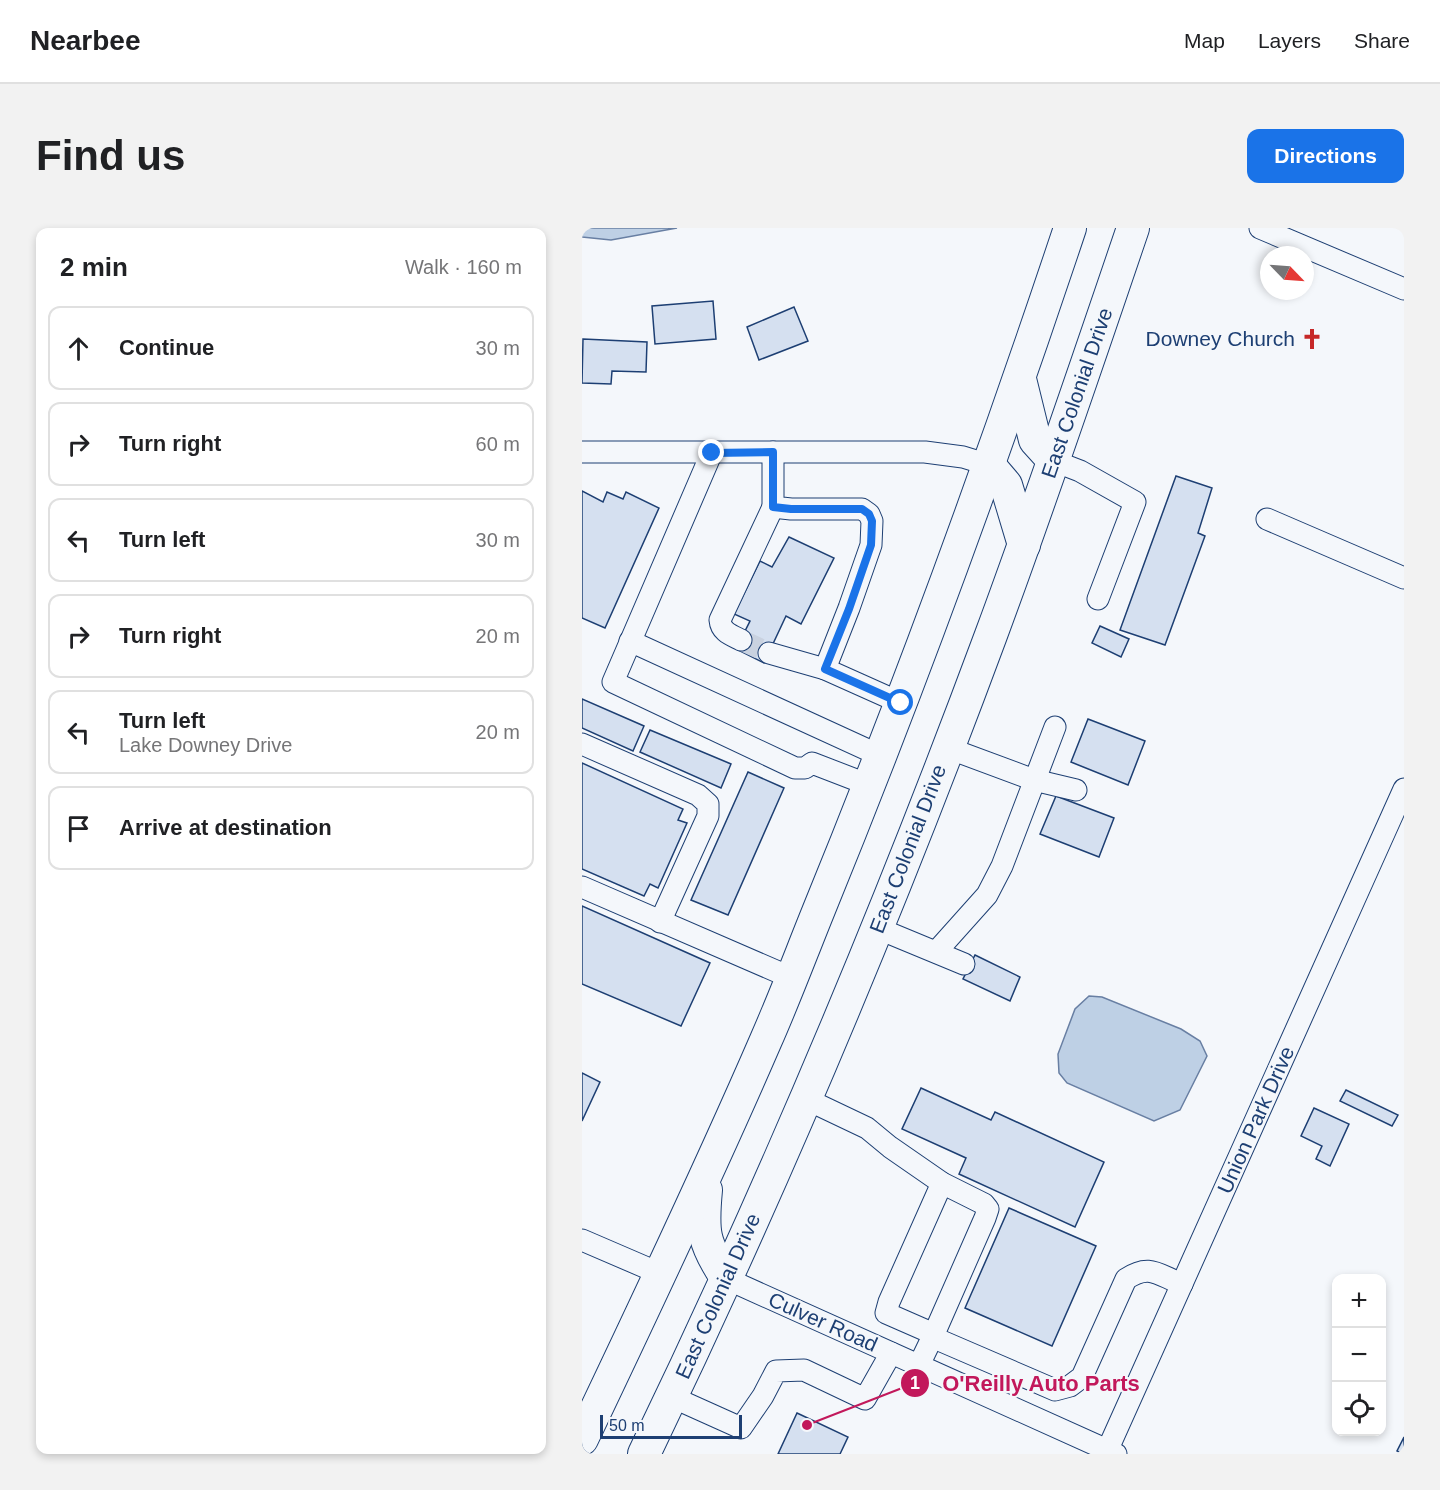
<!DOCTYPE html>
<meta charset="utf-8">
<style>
:root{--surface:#fff;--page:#f2f2f2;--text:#202124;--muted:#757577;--line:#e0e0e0;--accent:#1a73e8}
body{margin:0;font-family:Helvetica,sans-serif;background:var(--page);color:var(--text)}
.controls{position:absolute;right:18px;bottom:18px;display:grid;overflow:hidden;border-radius:12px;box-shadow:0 3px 9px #0003}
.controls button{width:54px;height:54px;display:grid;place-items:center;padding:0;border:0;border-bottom:2px solid var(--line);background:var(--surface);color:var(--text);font:30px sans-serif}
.compass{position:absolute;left:678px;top:18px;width:54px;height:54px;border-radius:50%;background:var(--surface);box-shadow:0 3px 9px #0003;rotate:115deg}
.scale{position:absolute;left:18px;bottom:15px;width:142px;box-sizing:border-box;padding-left:6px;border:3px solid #1d3f73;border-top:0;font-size:16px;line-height:21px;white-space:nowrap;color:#1d3f73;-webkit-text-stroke:4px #f4f7fb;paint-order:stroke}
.stop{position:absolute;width:18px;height:18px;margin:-14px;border:4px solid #1a73e8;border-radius:50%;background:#fff}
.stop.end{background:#1a73e8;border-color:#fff;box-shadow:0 2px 6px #0008}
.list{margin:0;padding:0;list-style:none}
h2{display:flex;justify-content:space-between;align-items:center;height:78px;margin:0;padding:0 24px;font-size:26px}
h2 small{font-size:20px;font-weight:400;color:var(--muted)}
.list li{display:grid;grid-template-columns:39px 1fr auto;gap:18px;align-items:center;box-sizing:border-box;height:84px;margin:0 12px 12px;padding:0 12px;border:2px solid var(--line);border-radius:12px}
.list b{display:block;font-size:22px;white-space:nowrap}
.list p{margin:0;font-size:20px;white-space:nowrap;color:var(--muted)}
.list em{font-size:20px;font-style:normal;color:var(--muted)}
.icon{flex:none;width:33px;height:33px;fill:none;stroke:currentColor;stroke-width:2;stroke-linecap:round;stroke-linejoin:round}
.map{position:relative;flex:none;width:822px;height:1226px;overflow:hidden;border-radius:12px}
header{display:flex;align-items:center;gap:36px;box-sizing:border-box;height:84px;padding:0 30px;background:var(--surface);border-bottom:2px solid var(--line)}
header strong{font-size:28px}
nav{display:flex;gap:33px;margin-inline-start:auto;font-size:21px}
.intro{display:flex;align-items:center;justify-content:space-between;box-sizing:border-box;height:144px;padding:0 36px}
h1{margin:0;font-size:42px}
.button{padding:15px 27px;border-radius:12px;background:var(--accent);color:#fff;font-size:21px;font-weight:700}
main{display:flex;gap:36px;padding:0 36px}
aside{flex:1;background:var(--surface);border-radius:12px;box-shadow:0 3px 9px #0003}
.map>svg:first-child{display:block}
.water{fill:#bed0e5;stroke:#687fa3;stroke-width:1.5}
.building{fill:#d5e0f0;stroke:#1d3f73;stroke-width:1.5}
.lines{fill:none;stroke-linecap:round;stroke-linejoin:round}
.minor-tunnel{stroke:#c9d2e0;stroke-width:21;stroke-dasharray:21 10;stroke-linecap:butt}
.minor-casing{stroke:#1d3f73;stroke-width:23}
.highway-casing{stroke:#1d3f73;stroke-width:34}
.minor{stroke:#f4f7fb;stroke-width:21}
.highway{stroke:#f4f7fb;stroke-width:32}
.route{stroke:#1a73e8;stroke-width:8}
.labels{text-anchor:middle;stroke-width:4.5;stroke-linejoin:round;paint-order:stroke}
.poi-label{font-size:21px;fill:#1d3f73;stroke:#f4f7fb;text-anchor:end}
.street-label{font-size:21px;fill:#1d3f73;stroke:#f4f7fb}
.leader{fill:none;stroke:#c2185b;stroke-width:2}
.callout-dot{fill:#c2185b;stroke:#f4f7fb;stroke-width:2}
.mark-label{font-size:18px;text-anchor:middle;font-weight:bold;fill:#fff}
.callout-label{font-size:22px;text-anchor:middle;font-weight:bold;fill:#c2185b;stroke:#f4f7fb;stroke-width:4.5;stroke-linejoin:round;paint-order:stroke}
</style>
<header>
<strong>Nearbee</strong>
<nav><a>Map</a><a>Layers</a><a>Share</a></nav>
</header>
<div class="intro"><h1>Find us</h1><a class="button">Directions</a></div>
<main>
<aside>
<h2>2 min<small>Walk · 160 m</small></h2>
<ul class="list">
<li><svg class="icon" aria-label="ahead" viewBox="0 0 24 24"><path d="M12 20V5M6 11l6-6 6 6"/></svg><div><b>Continue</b></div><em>30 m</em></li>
<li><svg class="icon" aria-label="right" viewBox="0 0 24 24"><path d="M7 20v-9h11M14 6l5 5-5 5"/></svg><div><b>Turn right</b></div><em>60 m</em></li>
<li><svg class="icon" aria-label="left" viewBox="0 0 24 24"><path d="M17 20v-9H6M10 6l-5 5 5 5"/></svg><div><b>Turn left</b></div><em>30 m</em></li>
<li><svg class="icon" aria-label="right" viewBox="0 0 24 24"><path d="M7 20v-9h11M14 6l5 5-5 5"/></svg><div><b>Turn right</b></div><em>20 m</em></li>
<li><svg class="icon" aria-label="left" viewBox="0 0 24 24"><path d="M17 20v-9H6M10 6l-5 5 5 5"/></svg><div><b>Turn left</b><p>Lake Downey Drive</p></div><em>20 m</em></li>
<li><svg class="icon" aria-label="arrive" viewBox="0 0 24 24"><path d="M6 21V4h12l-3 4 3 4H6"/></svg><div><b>Arrive at destination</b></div></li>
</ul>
</aside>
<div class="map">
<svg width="822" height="1226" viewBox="0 0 822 1226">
<rect width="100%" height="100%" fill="#f4f7fb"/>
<g class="water">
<polygon points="0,0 95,0 29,12 0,9"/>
<polygon points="507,768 520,769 599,801 618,813 625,828 598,882 572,893 485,855 477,845 476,826 493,781"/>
</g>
<g class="building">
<polygon points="131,73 134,111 73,116 70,78"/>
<polygon points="212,79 226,113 177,132 165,99"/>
<polygon points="1,111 65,114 64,144 30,143 29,156 0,155"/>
<polygon points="594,248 630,260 616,305 623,308 583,417 538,402"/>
<polygon points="0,263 21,274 25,264 41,271 44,264 77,280 23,400 0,390"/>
<polygon points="207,309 252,330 219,396 204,388 182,435 154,421 168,393 152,386 178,333 190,339"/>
<polygon points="518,398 547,411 539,429 510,415"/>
<polygon points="0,471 62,498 51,523 0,500"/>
<polygon points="506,491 563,513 546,557 489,534"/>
<polygon points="68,502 149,536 139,560 58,524"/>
<polygon points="0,535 101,581 96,592 105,595 76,660 68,656 62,668 0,641"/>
<polygon points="166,544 202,560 146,687 109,672"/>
<polygon points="474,568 532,590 517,629 458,606"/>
<polygon points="0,678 128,735 99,798 0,756"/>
<polygon points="393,727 438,749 428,773 381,751"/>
<polygon points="0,845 18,854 0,893"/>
<polygon points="339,860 409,892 413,884 522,934 493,999 377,946 384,930 320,901"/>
<polygon points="764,862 816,887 810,898 758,873"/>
<polygon points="732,880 767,896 748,938 734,931 740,918 719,908"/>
<polygon points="427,980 514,1018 470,1118 383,1080"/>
<polygon points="215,1185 266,1209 258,1226 196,1226"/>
<polygon points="822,1209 822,1226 821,1226 815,1223"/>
</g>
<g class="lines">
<polyline class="minor-tunnel" points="159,412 187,425"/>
<defs>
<g id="minor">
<polyline points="678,0 822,61"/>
<polyline points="0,224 343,224 381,229 407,237"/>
<polyline points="130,224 31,454 213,540 223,540 230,535 287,557"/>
<polyline points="191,224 191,279 209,281 280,281 287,286 290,293 289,317 267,380 243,441 319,475"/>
<polyline points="472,233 498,243 553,274 516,371"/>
<polyline points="685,291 822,350"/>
<path d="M 159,412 C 149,407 139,404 138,392 L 191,279"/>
<polyline points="48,413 299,528"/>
<polyline points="187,425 243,441"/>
<polyline points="0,516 116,567 126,576 126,588 78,694"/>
<polyline points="366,520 452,552 494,562"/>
<polyline points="0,659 210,750"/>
<polyline points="295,700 382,736"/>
<polyline points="354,724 405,667 420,638 473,499"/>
<path d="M 224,871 L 285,900 L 308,919 L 360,955 L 402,976 L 406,981 L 403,990 L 352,1106 L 357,1112 L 473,1162 L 488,1158 L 500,1149 L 544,1051 C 568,1035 576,1047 600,1056"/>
<polyline points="0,1012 79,1046"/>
<polyline points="145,1051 534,1226"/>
<polyline points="337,1137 352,1106 304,1085 307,1074 360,955"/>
<polyline points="90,1169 159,1200 181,1168 194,1143 222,1142 283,1171 309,1125"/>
<polyline points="525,1223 822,561"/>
</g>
<g id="highway">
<polyline points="438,151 453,212 472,233"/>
<polyline points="407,237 424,257 442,317"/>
<path d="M 124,962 C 120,1004 121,1015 145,1051"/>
<path d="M 0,1211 C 63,1079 126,946 184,812 C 203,769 219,726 236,684 C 328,459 411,231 488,0"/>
<path d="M 62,1226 C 191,959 306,685 409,407 C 459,272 505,136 551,0"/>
</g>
</defs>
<use href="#minor" class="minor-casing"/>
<use href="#highway" class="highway-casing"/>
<use href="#minor" class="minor"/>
<use href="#highway" class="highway"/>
</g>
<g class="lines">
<polyline class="route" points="130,225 191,224 191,279 209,281 280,281 287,286 290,293 289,317 267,381 243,441 319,475"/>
</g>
<defs>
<symbol id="church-bare" viewBox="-9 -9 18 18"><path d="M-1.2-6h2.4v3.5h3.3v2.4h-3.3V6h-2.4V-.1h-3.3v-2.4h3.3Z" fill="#c62828" stroke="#f4f7fb" stroke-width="2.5" paint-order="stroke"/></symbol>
</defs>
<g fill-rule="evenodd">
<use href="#church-bare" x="715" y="96" width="30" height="30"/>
</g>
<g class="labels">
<g class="poi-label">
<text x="713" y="118">Downey Church</text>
</g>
<g class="street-label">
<text transform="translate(495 165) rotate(-71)" y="7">East Colonial Drive</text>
<text transform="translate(326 621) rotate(-69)" y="7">East Colonial Drive</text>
<text transform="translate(674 892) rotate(-66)" y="7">Union Park Drive</text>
<text transform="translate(136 1068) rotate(-66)" y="7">East Colonial Drive</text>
<text transform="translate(241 1094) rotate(24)" y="7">Culver Road</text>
</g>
</g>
<path class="leader" d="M225 1197L333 1155"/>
<g class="callout-dot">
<circle cx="225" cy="1197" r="6"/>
<circle cx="333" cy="1155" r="15"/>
</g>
<g class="mark-label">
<text x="333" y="1161">1</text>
</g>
<g class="callout-label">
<text x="459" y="1163">O'Reilly Auto Parts</text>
</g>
</svg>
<div class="controls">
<button>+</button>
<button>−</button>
<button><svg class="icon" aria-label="locate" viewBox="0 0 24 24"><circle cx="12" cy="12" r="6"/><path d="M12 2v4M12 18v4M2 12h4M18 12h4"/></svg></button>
</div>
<svg class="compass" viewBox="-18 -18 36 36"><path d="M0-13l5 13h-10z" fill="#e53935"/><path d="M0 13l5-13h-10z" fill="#757577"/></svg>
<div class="scale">50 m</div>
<div class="stop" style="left:319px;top:475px"></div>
<div class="stop end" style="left:130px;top:225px"></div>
</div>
</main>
